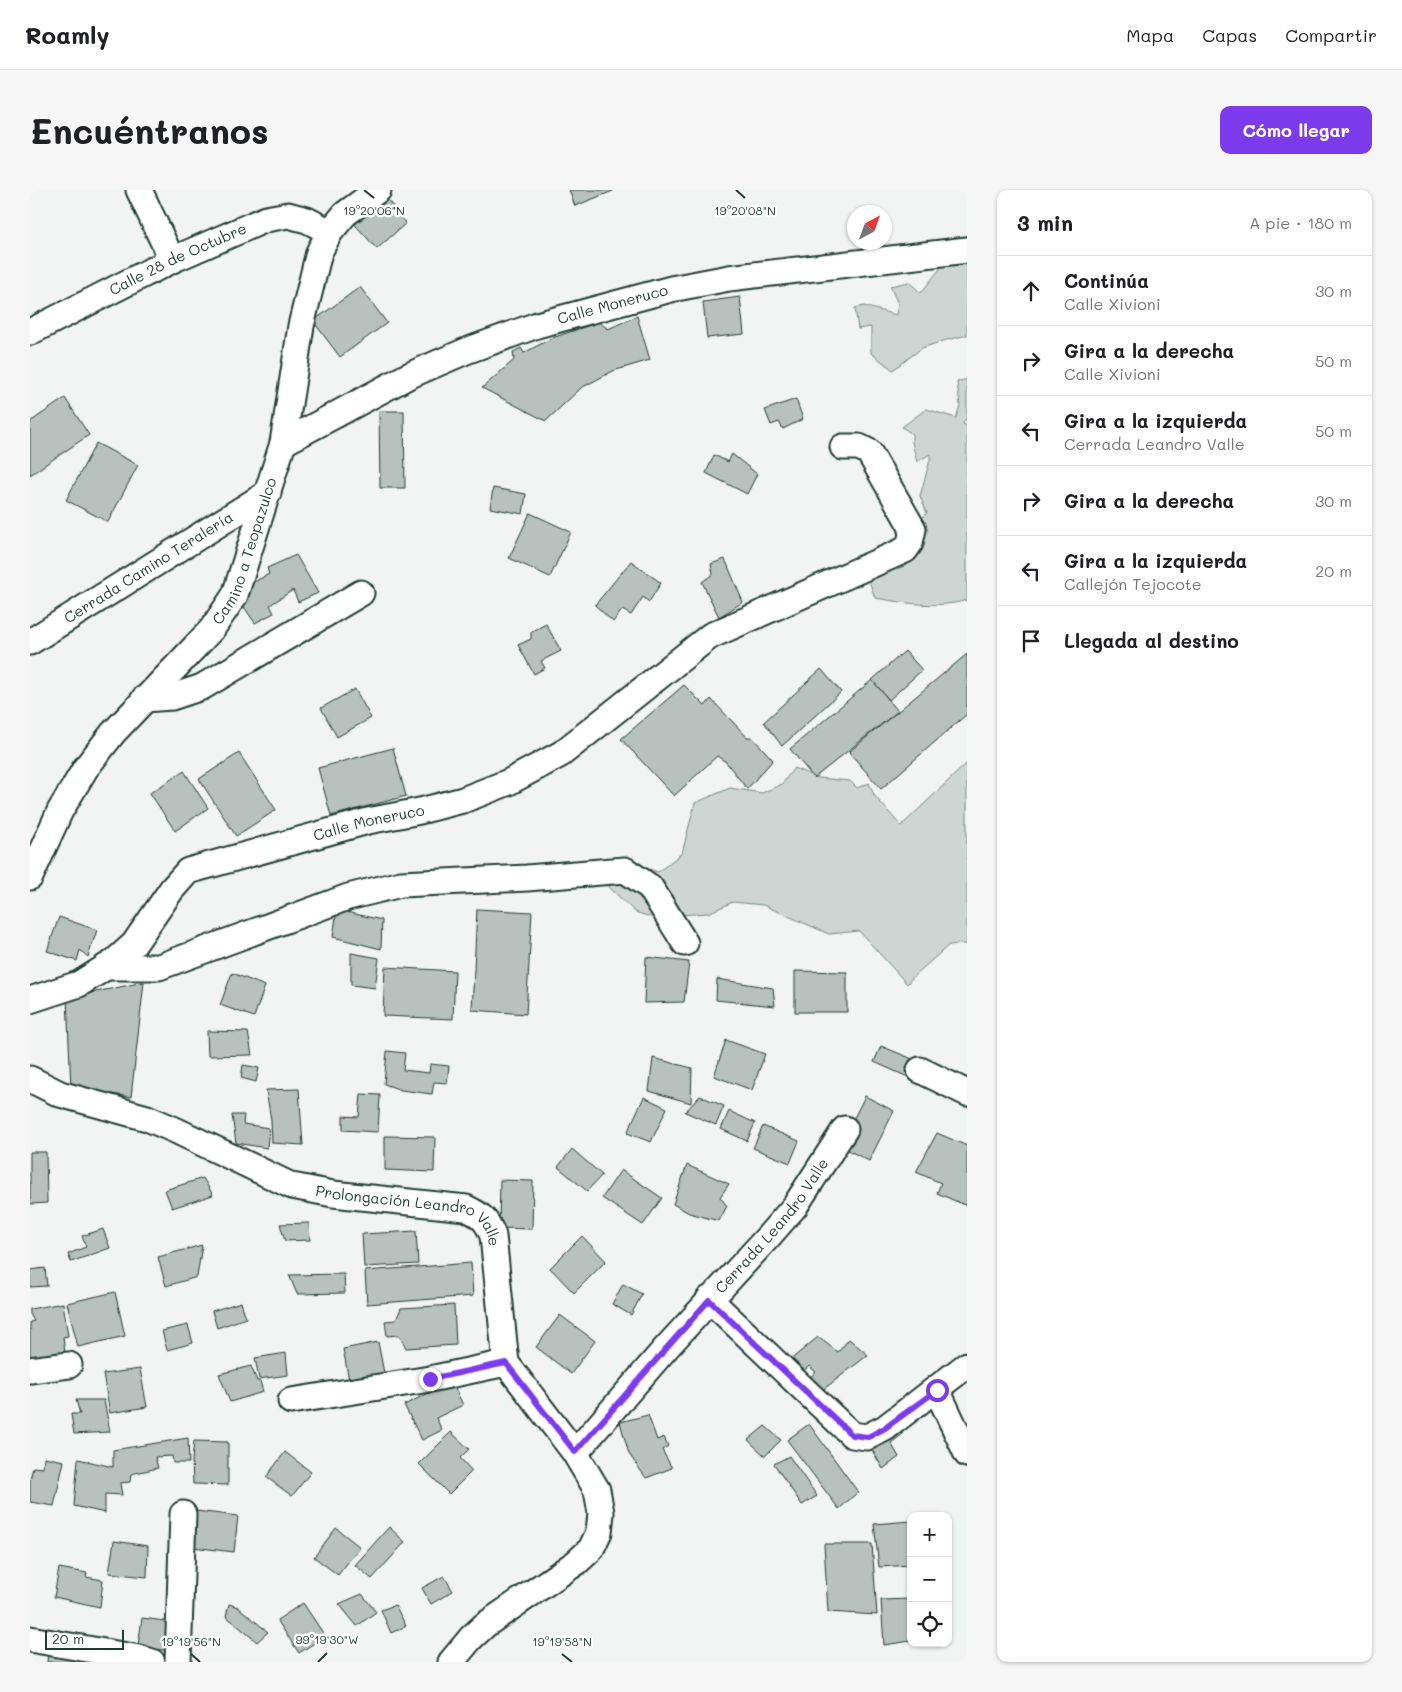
<!DOCTYPE html>
<html lang="es">
<meta charset="utf-8">
<style>
:root{--surface:#fff;--page:#f6f6f6;--text:#202124;--muted:#757577;--line:#e0e0e0;--accent:#7c3aed}
body{margin:0;font-family:Mali,sans-serif;background:var(--page);color:var(--text)}
.controls{position:absolute;right:15px;bottom:15px;display:grid;overflow:hidden;border-radius:10px;box-shadow:0 1px 4px #0004}
.controls button{width:45px;height:45px;display:grid;place-items:center;padding:0;border:0;border-bottom:1px solid var(--line);background:var(--surface);color:var(--text);font:25px sans-serif}
.compass{position:absolute;left:817px;top:15px;width:45px;height:45px;border-radius:50%;background:var(--surface);box-shadow:0 1px 4px #0004;rotate:41deg}
.scale{position:absolute;left:15px;bottom:12px;width:79px;box-sizing:border-box;padding-left:5px;border:2px solid #1f3d34;border-top:0;font-size:14px;line-height:18px;white-space:nowrap;color:#1f3d34;-webkit-text-stroke:4px #fff;paint-order:stroke}
.stop{position:absolute;width:15px;height:15px;margin:-11px;border:4px solid #7c3aed;border-radius:50%;background:#fff}
.stop.end{background:#7c3aed;border-color:#fff;box-shadow:0 1px 5px #0008}
.list{margin:0;padding:0;list-style:none}
h2{display:flex;justify-content:space-between;align-items:center;height:65px;margin:0;padding:0 20px;font-size:21px}
h2 small{font-size:16px;font-weight:400;color:var(--muted)}
.list li{display:grid;grid-template-columns:32px 1fr auto;gap:15px;align-items:center;box-sizing:border-box;height:70px;padding:0 20px;border-top:1px solid var(--line)}
.list b{display:block;font-size:19px;white-space:nowrap}
.list p{margin:0;font-size:16px;white-space:nowrap;color:var(--muted)}
.list em{font-size:16px;font-style:normal;color:var(--muted)}
.icon{flex:none;width:28px;height:28px;fill:none;stroke:currentColor;stroke-width:2;stroke-linecap:round;stroke-linejoin:round}
.map{position:relative;flex:none;width:937px;height:1472px;overflow:hidden;border-radius:10px}
header{display:flex;align-items:center;gap:30px;box-sizing:border-box;height:70px;padding:0 25px;background:var(--surface);border-bottom:1px solid var(--line)}
header strong{font-size:24px}
nav{display:flex;gap:28px;margin-inline-start:auto;font-size:18px}
.intro{display:flex;align-items:center;justify-content:space-between;box-sizing:border-box;height:120px;padding:0 30px}
h1{margin:0;font-size:35px}
.button{padding:12px 22px;border-radius:10px;background:var(--accent);color:#fff;font-size:18px;font-weight:700}
main{display:flex;gap:30px;padding:0 30px}
aside{flex:1;background:var(--surface);border-radius:10px;box-shadow:0 1px 4px #0004}
.map>svg:first-child{display:block}
.green{fill:#ced5d3;stroke:#768984}
.building{fill:#b7c1bd;stroke:#1f3d34}
.lines{fill:none;stroke-linecap:round;stroke-linejoin:round}
.street-casing{stroke:#1f3d34;stroke-width:29}
.street{stroke:#fff;stroke-width:25}
.route{stroke:#7c3aed;stroke-width:6}
.ticks{fill:none;stroke:#1f3d34;stroke-width:2}
.labels{text-anchor:middle;stroke-width:5;stroke-linejoin:round;paint-order:stroke}
.street-label{font-size:15px;fill:#1f3d34;stroke:#fff}
.ticks-label{font-size:12px;text-anchor:middle;fill:#1f3d34;stroke:#fff;stroke-width:5;stroke-linejoin:round;paint-order:stroke}
</style>
<header>
<strong>Roamly</strong>
<nav><a>Mapa</a><a>Capas</a><a>Compartir</a></nav>
</header>
<div class="intro"><h1>Encuéntranos</h1><a class="button">Cómo llegar</a></div>
<main>
<div class="map">
<svg width="937" height="1472" viewBox="0 0 937 1472">
<rect width="100%" height="100%" fill="#f2f3f3"/>
<filter id="ink" filterUnits="userSpaceOnUse"><feTurbulence type="fractalNoise" baseFrequency=".02" numOctaves="2"/><feDisplacementMap in="SourceGraphic" scale="10" xChannelSelector="R" yChannelSelector="G"/><feConvolveMatrix kernelMatrix="1 2 1 2 8 2 1 2 1" color-interpolation-filters="sRGB"/></filter>
<g filter="url(#ink)">
<g class="green">
<polygon points="937,44 937,145 913,151 892,158 863,180 841,163 841,137 828,139 825,118 834,116 866,125 868,114 860,96 879,92 891,103"/>
<path d="M 937,189 L 937,227 L 933,234 L 937,236 L 937,410 C 907,419 876,413 845,408 L 837,385 L 897,323 L 890,306 L 900,270 L 900,264 L 887,272 L 882,252 L 882,244 L 872,237 L 896,219 L 926,228 L 930,215 L 927,192 Z"/>
<polygon points="937,573 937,754 919,755 884,786 877,794 829,741 799,744 733,715 703,712 678,723 621,727 605,722 579,697 592,670 628,682 652,663 665,613 700,598 732,603 752,594 764,578 788,588 820,591 827,598 839,593 844,605 871,636"/>
</g>
<g class="building">
<polygon points="539,0 583,0 583,1 545,16"/>
<polygon points="352,3 376,33 347,59 319,28"/>
<polygon points="330,97 357,133 310,167 283,131"/>
<polygon points="710,107 714,144 677,148 673,112"/>
<polygon points="607,126 620,170 583,181 551,198 516,231 452,198 484,170 483,162 491,158 494,163 522,148 569,132 578,139"/>
<polygon points="35,208 59,245 0,285 0,232"/>
<polygon points="766,209 773,229 753,239 749,232 741,235 735,220"/>
<polygon points="349,221 374,221 375,298 350,298"/>
<polygon points="66,253 108,275 78,332 36,310"/>
<polygon points="702,264 727,284 717,304 676,283 684,265 698,272"/>
<polygon points="463,298 496,304 493,324 460,318"/>
<polygon points="500,323 541,342 520,387 479,368"/>
<polygon points="266,365 288,403 268,412 263,400 240,415 244,423 225,433 210,411 220,394 239,384 237,378"/>
<polygon points="695,369 713,412 689,427 672,392 683,384 681,374"/>
<polygon points="601,371 631,393 619,412 613,407 601,425 592,420 583,432 565,415"/>
<polygon points="516,434 531,461 511,471 515,478 504,484 488,455 501,449 501,442"/>
<polygon points="875,461 892,480 859,510 842,490"/>
<polygon points="937,464 937,524 851,599 819,562"/>
<polygon points="791,479 811,502 752,556 734,532"/>
<polygon points="842,490 868,521 784,588 760,559"/>
<polygon points="654,495 675,516 681,509 717,547 722,547 743,570 717,599 696,572 687,566 644,606 591,549"/>
<polygon points="325,499 341,528 307,547 291,518"/>
<polygon points="363,558 376,606 301,626 288,578"/>
<polygon points="209,563 246,620 206,646 169,589"/>
<polygon points="154,581 178,618 145,641 120,603"/>
<polygon points="447,719 502,722 496,824 442,820"/>
<polygon points="307,720 352,730 351,759 303,747"/>
<polygon points="29,727 67,740 58,767 50,760 47,771 17,761"/>
<polygon points="321,763 349,768 345,798 321,795"/>
<polygon points="616,767 659,772 654,812 614,813"/>
<polygon points="355,777 425,781 423,829 353,826"/>
<polygon points="765,781 817,782 817,822 765,822"/>
<polygon points="202,783 235,796 224,827 190,815"/>
<polygon points="687,789 743,798 745,816 686,810"/>
<polygon points="114,792 101,907 41,898 37,808"/>
<polygon points="177,841 218,842 222,865 178,866"/>
<polygon points="696,850 735,864 722,900 684,886"/>
<polygon points="851,856 885,870 878,887 844,872"/>
<polygon points="357,861 375,863 373,880 399,883 400,874 419,876 417,893 404,892 402,904 371,900 354,894"/>
<polygon points="623,868 662,878 661,913 619,901"/>
<polygon points="213,875 229,878 226,892 211,888"/>
<polygon points="269,899 273,955 242,953 241,930 236,900"/>
<polygon points="331,904 350,905 348,942 313,940 313,926 329,927"/>
<polygon points="670,906 694,916 686,935 655,922"/>
<polygon points="835,906 864,921 839,971 810,956"/>
<polygon points="614,907 637,918 621,952 597,943"/>
<polygon points="699,921 725,933 717,951 691,939"/>
<polygon points="202,925 214,925 213,934 239,938 237,958 206,953"/>
<polygon points="733,936 769,951 760,973 723,958"/>
<polygon points="907,943 937,956 937,1016 907,1003 911,993 886,982"/>
<polygon points="355,946 405,947 404,982 355,980"/>
<polygon points="542,959 572,985 557,1001 528,977"/>
<polygon points="0,962 16,962 17,1013 0,1014"/>
<polygon points="657,975 699,994 690,1007 697,1016 689,1031 659,1023 643,1014"/>
<polygon points="591,980 632,1008 613,1035 572,1008"/>
<polygon points="173,988 183,1005 142,1018 135,1000"/>
<polygon points="470,990 503,991 502,1039 469,1038"/>
<polygon points="279,1033 280,1050 255,1051 250,1034"/>
<polygon points="73,1039 80,1058 41,1072 38,1064 56,1057 52,1046"/>
<polygon points="386,1041 388,1074 334,1077 332,1044"/>
<polygon points="552,1046 576,1071 544,1103 520,1078"/>
<polygon points="172,1055 167,1087 136,1096 128,1067"/>
<polygon points="441,1073 443,1106 337,1114 335,1081"/>
<polygon points="15,1078 17,1096 0,1097 0,1080"/>
<polygon points="314,1084 315,1103 267,1104 259,1085"/>
<polygon points="593,1094 612,1104 601,1125 582,1114"/>
<polygon points="85,1102 95,1146 48,1157 37,1113"/>
<polygon points="211,1112 216,1128 187,1138 182,1121"/>
<polygon points="33,1113 38,1146 33,1147 35,1163 0,1169 0,1132 4,1131 0,1124 0,1119"/>
<polygon points="424,1115 426,1155 376,1158 369,1145 357,1146 355,1131 366,1130 371,1118"/>
<polygon points="530,1125 565,1151 541,1184 506,1157"/>
<polygon points="158,1135 163,1153 137,1160 132,1141"/>
<polygon points="788,1147 808,1162 819,1149 838,1165 786,1205 773,1193 786,1182 779,1176 766,1189 753,1176"/>
<polygon points="348,1152 354,1183 319,1190 313,1159"/>
<polygon points="256,1163 258,1185 229,1189 225,1168"/>
<polygon points="221,1176 227,1191 230,1191 233,1202 200,1212 189,1184"/>
<polygon points="110,1179 117,1217 80,1223 73,1184"/>
<polygon points="422,1192 433,1215 406,1228 412,1240 392,1250 374,1215"/>
<polygon points="46,1210 74,1210 80,1242 44,1244 41,1224 50,1224"/>
<polygon points="618,1225 627,1250 634,1247 638,1256 632,1260 642,1278 616,1288 599,1264 590,1232"/>
<polygon points="779,1234 828,1302 809,1319 757,1250"/>
<polygon points="865,1235 873,1244 861,1253 869,1267 853,1279 838,1253"/>
<polygon points="735,1236 751,1250 735,1266 718,1250"/>
<polygon points="421,1242 439,1259 430,1268 442,1281 419,1304 389,1274"/>
<polygon points="158,1248 159,1273 143,1273 142,1266 125,1267 128,1278 101,1284 100,1292 90,1293 92,1305 75,1304 75,1323 44,1316 48,1269 83,1277 83,1260"/>
<polygon points="164,1251 198,1252 198,1295 163,1294 162,1269"/>
<polygon points="255,1262 281,1282 262,1306 236,1287"/>
<polygon points="759,1266 787,1306 772,1315 744,1274"/>
<polygon points="14,1267 34,1271 24,1316 0,1312 0,1290 3,1277 13,1278"/>
<polygon points="158,1320 208,1326 204,1362 154,1356"/>
<polygon points="881,1331 881,1375 849,1377 844,1334"/>
<polygon points="359,1337 375,1352 342,1389 325,1375"/>
<polygon points="306,1338 330,1357 308,1385 284,1367"/>
<polygon points="84,1351 118,1356 117,1387 79,1383"/>
<polygon points="794,1354 842,1354 847,1425 798,1422"/>
<polygon points="29,1378 57,1383 56,1387 73,1390 70,1417 24,1407"/>
<polygon points="414,1386 423,1401 401,1414 392,1398"/>
<polygon points="332,1404 346,1422 327,1436 309,1414"/>
<polygon points="881,1409 881,1451 854,1455 851,1410"/>
<polygon points="273,1413 295,1446 269,1463 247,1430"/>
<polygon points="199,1414 208,1417 238,1442 227,1452 196,1426"/>
<polygon points="365,1415 376,1436 361,1443 351,1420"/>
<polygon points="112,1428 142,1432 138,1461 108,1456"/>
<polygon points="18,1461 44,1463 44,1472 17,1472"/>
</g>
<g class="lines">
<defs>
<g id="street">
<polyline points="109,0 142,70"/>
<path id="s1" d="M 0,142 L 142,70 L 236,29 L 258,25 L 277,30 L 300,42"/>
<path id="s2" d="M 253,253 L 378,186 L 436,161 L 507,135 L 641,99 L 699,88 L 937,60"/>
<path id="s3" d="M 0,452 L 238,303"/>
<polyline points="114,509 142,507 172,497 331,403"/>
<path id="s4" d="M 0,687 L 30,621 L 55,579 L 83,543 L 182,439 L 205,405 L 253,253 L 271,136 L 289,62 L 300,42 L 315,24 L 348,0"/>
<polyline points="76,777 129,777 318,707 371,694 497,688 595,680 620,697 655,753"/>
<path id="s5" d="M 0,810 L 49,794 L 84,772 L 104,754 L 142,699 L 158,681 L 338,631 L 390,621 L 433,610 L 479,592 L 531,564 L 680,446 L 875,360 L 880,353 L 883,339 L 839,262 L 829,257 L 813,257"/>
<polyline points="890,880 937,903"/>
<path id="s6" d="M 0,889 L 30,904 L 117,928 L 145,940 L 262,996 L 303,1004 L 436,1018 C 451,1025 457,1030 463,1046 L 476,1173 L 545,1263 L 567,1300 L 571,1323 L 569,1342 L 561,1359 L 547,1372 L 455,1435 L 441,1448 L 421,1472"/>
<polyline points="679,1109 822,1245 837,1247 855,1238 937,1175"/>
<polyline points="0,1180 39,1175"/>
<polyline points="907,1200 937,1264"/>
<polyline points="261,1211 400,1189 476,1173"/>
<path id="s7" d="M 545,1263 L 636,1158 L 738,1047 L 765,1016 L 815,939"/>
<polyline points="0,1449 109,1468 122,1472"/>
<polyline points="148,1472 153,1324"/>
</g>
</defs>
<use href="#street" class="street-casing"/>
<use href="#street" class="street"/>
</g>
</g>
<g class="lines" filter="url(#ink)">
<polyline class="route" points="400,1189 476,1173 545,1262 679,1110 822,1245 838,1247 855,1238 907,1200"/>
</g>
<path class="ticks" d="M 334,0 L 344,8M 706,0 L 715,8M 161,1464 L 170,1472M 532,1464 L 542,1472M 288,1472 L 297,1463"/>
<g class="labels">
<g class="street-label">
<text dy="5" stroke="none"><textPath href="#s1" startOffset="165">Calle 28 de Octubre</textPath></text>
<text dy="5" stroke="none"><textPath href="#s2" startOffset="359">Calle Moneruco</textPath></text>
<text dy="5" stroke="none"><textPath href="#s4" startOffset="396">Camino a Teopazulco</textPath></text>
<text dy="5" stroke="none"><textPath href="#s3" startOffset="140">Cerrada Camino Teralería</textPath></text>
<text dy="5" stroke="none"><textPath href="#s5" startOffset="398">Calle Moneruco</textPath></text>
<text dy="5" stroke="none"><textPath href="#s6" startOffset="409">Prolongación Leandro Valle</textPath></text>
<text dy="5" stroke="none"><textPath href="#s7" startOffset="301">Cerrada Leandro Valle</textPath></text>
</g>
</g>
<g class="ticks-label">
<text x="344" y="25">19°20'06"N</text>
<text x="715" y="25">19°20'08"N</text>
<text x="297" y="1454">99°19'30"W</text>
<text x="161" y="1456">19°19'56"N</text>
<text x="532" y="1456">19°19'58"N</text>
</g>
</svg>
<div class="controls">
<button>+</button>
<button>−</button>
<button><svg class="icon" aria-label="locate" viewBox="0 0 24 24"><circle cx="12" cy="12" r="6"/><path d="M12 2v4M12 18v4M2 12h4M18 12h4"/></svg></button>
</div>
<svg class="compass" viewBox="-18 -18 36 36"><path d="M0-13l5 13h-10z" fill="#e53935"/><path d="M0 13l5-13h-10z" fill="#757577"/></svg>
<div class="scale">20 m</div>
<div class="stop" style="left:907px;top:1200px"></div>
<div class="stop end" style="left:400px;top:1189px"></div>
</div>
<aside>
<h2>3 min<small>A pie · 180 m</small></h2>
<ul class="list">
<li><svg class="icon" aria-label="ahead" viewBox="0 0 24 24"><path d="M12 20V5M6 11l6-6 6 6"/></svg><div><b>Continúa</b><p>Calle Xivioni</p></div><em>30 m</em></li>
<li><svg class="icon" aria-label="right" viewBox="0 0 24 24"><path d="M7 20v-9h11M14 6l5 5-5 5"/></svg><div><b>Gira a la derecha</b><p>Calle Xivioni</p></div><em>50 m</em></li>
<li><svg class="icon" aria-label="left" viewBox="0 0 24 24"><path d="M17 20v-9H6M10 6l-5 5 5 5"/></svg><div><b>Gira a la izquierda</b><p>Cerrada Leandro Valle</p></div><em>50 m</em></li>
<li><svg class="icon" aria-label="right" viewBox="0 0 24 24"><path d="M7 20v-9h11M14 6l5 5-5 5"/></svg><div><b>Gira a la derecha</b></div><em>30 m</em></li>
<li><svg class="icon" aria-label="left" viewBox="0 0 24 24"><path d="M17 20v-9H6M10 6l-5 5 5 5"/></svg><div><b>Gira a la izquierda</b><p>Callejón Tejocote</p></div><em>20 m</em></li>
<li><svg class="icon" aria-label="arrive" viewBox="0 0 24 24"><path d="M6 21V4h12l-3 4 3 4H6"/></svg><div><b>Llegada al destino</b></div></li>
</ul>
</aside>
</main>
